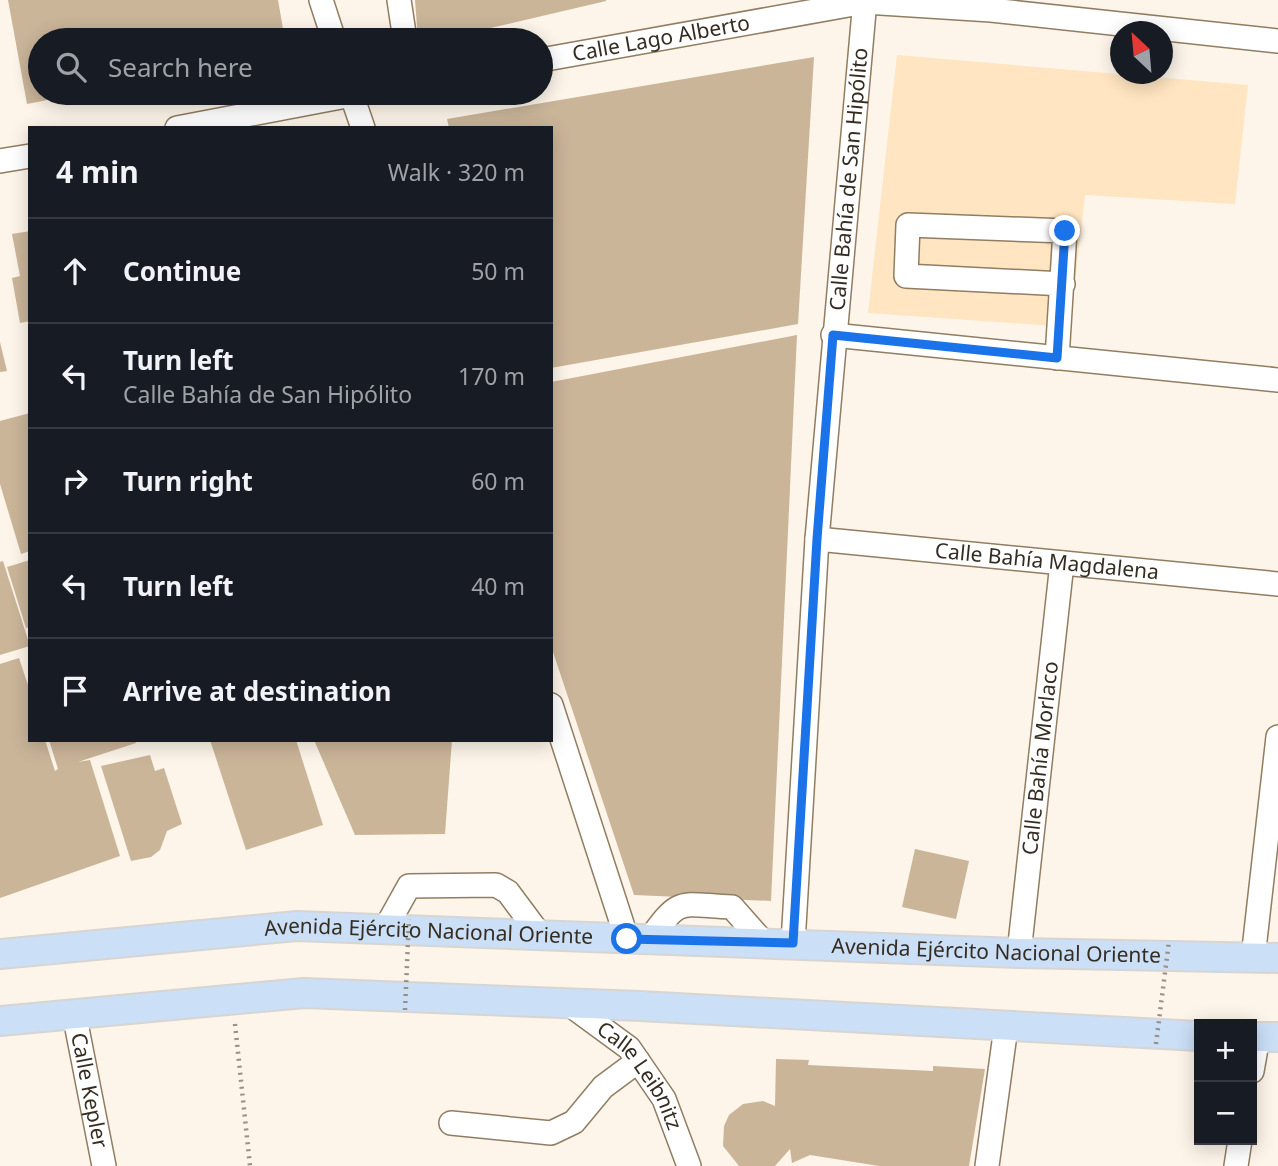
<!DOCTYPE html>
<meta charset="utf-8">
<style>
:root{--surface:#171b24;--page:#20242c;--text:#f1f3f6;--muted:#9ea1a6;--line:#363941}
body{margin:0;font-family:"Noto Sans",sans-serif;background:var(--page);color:var(--text)}
.controls{position:absolute;right:21px;bottom:21px;display:grid;overflow:hidden;border-radius:0px;box-shadow:0 4px 18px #0003}
.controls button{width:63px;height:63px;display:grid;place-items:center;padding:0;border:0;border-bottom:2px solid var(--line);background:var(--surface);color:var(--text);font:35px sans-serif}
.compass{position:absolute;left:1110px;top:21px;width:63px;height:63px;border-radius:50%;background:var(--surface);box-shadow:0 4px 18px #0003;rotate:334deg}
.stop{position:absolute;width:21px;height:21px;margin:-16px;border:5px solid #1a73e8;border-radius:50%;background:#fff}
.stop.end{background:#1a73e8;border-color:#fff;box-shadow:0 2px 7px #0008}
.list{margin:0;padding:0;list-style:none}
h2{display:flex;justify-content:space-between;align-items:center;height:91px;margin:0;padding:0 28px;font-size:30px}
h2 small{font-size:23px;font-weight:400;color:var(--muted)}
.list li{display:grid;grid-template-columns:46px 1fr auto;gap:21px;align-items:center;box-sizing:border-box;height:105px;padding:0 28px;border-top:2px solid var(--line)}
.list b{display:block;font-size:26px;white-space:nowrap}
.list p{margin:0;font-size:23px;white-space:nowrap;color:var(--muted)}
.list em{font-size:23px;font-style:normal;color:var(--muted)}
.icon{flex:none;width:38px;height:38px;fill:none;stroke:currentColor;stroke-width:2;stroke-linecap:round;stroke-linejoin:round}
.map{position:relative;flex:none;width:1278px;height:1166px;overflow:hidden}
.search{position:absolute;background:var(--surface);box-shadow:0 4px 18px #0003;left:28px;top:28px;width:525px;height:77px;display:flex;align-items:center;gap:18px;box-sizing:border-box;padding:0 24px;border-radius:38px;color:var(--muted);font-size:26px}
.panel{position:absolute;background:var(--surface);box-shadow:0 4px 18px #0003;left:28px;top:126px;width:525px;height:616px;border-radius:0px}
.map>svg:first-child{display:block}
.built{fill:#ffe5c1}
.building{fill:#cab599}
.lines{fill:none;stroke-linecap:round;stroke-linejoin:round}
.minor-casing{stroke:#907d62;stroke-width:26}
.major-casing{stroke:#d7d5d3;stroke-width:32}
.path{stroke:#989085;stroke-width:4.5;stroke-dasharray:2 5;stroke-linecap:butt}
.minor{stroke:#fff;stroke-width:23}
.major{stroke:#cbdff7;stroke-width:28}
.path-bridge{stroke:#989085;stroke-width:4.5;stroke-dasharray:2 5;stroke-linecap:butt}
.route{stroke:#1a73e8;stroke-width:9}
.labels{text-anchor:middle;stroke-width:5;stroke-linejoin:round;paint-order:stroke}
.street-label{font-size:21px;fill:#352d22;stroke:#fdf5e9}
</style>
<div class="map">
<svg width="1278" height="1166" viewBox="0 0 1278 1166">
<rect width="100%" height="100%" fill="#fdf5e9"/>
<polygon class="built" points="897,55 1248,85 1235,204 1085,195 1070,327 868,313"/>
<g class="building">
<polygon points="8,0 278,0 285,40 40,40 40,93 78,94 27,104"/>
<polygon points="415,0 606,0 606,1 439,40 418,40"/>
<polygon points="814,57 798,324 551,368 551,128 449,128 447,119"/>
<polygon points="30,231 30,321 20,323 12,278 20,276 12,234"/>
<polygon points="797,335 771,901 634,895 551,646 551,382"/>
<polygon points="0,342 7,371 0,372"/>
<polygon points="30,413 30,551 21,554 0,484 0,421"/>
<polygon points="30,560 30,627 26,628 7,567"/>
<polygon points="3,561 30,646 0,655 0,562"/>
<polygon points="19,658 30,691 30,740 45,740 55,771 58,769 49,740 135,740 136,743 78,762 90,760 120,856 0,898 0,664"/>
<polygon points="210,740 296,740 323,825 246,850"/>
<polygon points="314,740 452,740 445,834 355,835"/>
<polygon points="150,755 155,771 164,768 182,824 167,831 160,850 151,857 131,861 101,766"/>
<polygon points="915,849 969,861 956,919 902,907"/>
<polygon points="776,1059 809,1060 808,1065 933,1071 933,1066 985,1069 969,1166 879,1166 810,1155 792,1163 790,1149 775,1166 739,1166 723,1146 724,1126 729,1115 743,1104 763,1101 775,1106"/>
</g>
<g class="lines">
<defs>
<g id="minor">
<polyline points="321,0 334,40"/>
<polyline points="399,0 405,40"/>
<path id="s1" d="M 541,60 L 865,2 L 991,10 L 1278,41"/>
<polyline points="351,93 363,128"/>
<polyline points="177,128 362,93"/>
<polyline points="0,161 30,156"/>
<polyline points="833,335 1278,380"/>
<polyline points="1057,358 1065,231 908,225 906,276 1063,284"/>
<path id="s2" d="M 817,539 L 1278,584"/>
<polyline points="551,705 627,939"/>
<polyline points="385,929 409,886 496,885 508,892 540,935"/>
<path d="M 650,939 C 681,895 680,905 732,907 L 764,943"/>
<path id="s3" d="M 793,943 L 817,539 L 865,0"/>
<path id="s4" d="M 1019,953 L 1062,563"/>
<polyline points="1253,958 1278,737"/>
<path id="s5" d="M 569,1004 L 629,1048 L 664,1099 L 689,1166"/>
<path id="s6" d="M 74,1013 L 104,1166"/>
<polyline points="1252,1071 1258,1037"/>
<polyline points="451,1123 551,1133 574,1122 603,1087 638,1061"/>
<polyline points="987,1166 1006,1027"/>
<polyline points="1236,1166 1240,1140"/>
</g>
<g id="major">
<path id="s7" d="M 0,954 L 297,926 L 1019,953 L 1278,958"/>
<polyline points="0,1021 304,993 640,1006 1199,1036"/>
<polyline points="1252,1037 1278,1037"/>
</g>
</defs>
<use href="#minor" class="minor-casing"/>
<use href="#major" class="major-casing"/>
<polyline class="path" points="235,1024 250,1166"/>
<use href="#minor" class="minor"/>
<use href="#major" class="major"/>
<g class="path-bridge">
<polyline points="405,1010 409,919"/>
<polyline points="1156,1044 1169,941"/>
</g>
</g>
<g class="lines">
<polyline class="route" points="627,939 793,943 817,539 833,335 1057,358 1065,231"/>
</g>
<g class="labels">
<g class="street-label">
<text dy="7" stroke="none"><textPath href="#s1" startOffset="122">Calle Lago Alberto</textPath></text>
<text dy="7" stroke="none"><textPath href="#s3" startOffset="766">Calle Bahía de San Hipólito</textPath></text>
<text dy="7" stroke="none"><textPath href="#s2" startOffset="231">Calle Bahía Magdalena</textPath></text>
<text dy="7" stroke="none"><textPath href="#s4" startOffset="196">Calle Bahía Morlaco</textPath></text>
<text dy="7" stroke="none"><textPath href="#s7" startOffset="430">Avenida Ejército Nacional Oriente</textPath></text>
<text dy="7" stroke="none"><textPath href="#s7" startOffset="998">Avenida Ejército Nacional Oriente</textPath></text>
<text dy="7" stroke="none"><textPath href="#s5" startOffset="103">Calle Leibnitz</textPath></text>
<text dy="7" stroke="none"><textPath href="#s6" startOffset="79">Calle Kepler</textPath></text>
</g>
</g>
</svg>
<div class="controls">
<button>+</button>
<button>−</button>
</div>
<svg class="compass" viewBox="-18 -18 36 36"><path d="M0-13l5 13h-10z" fill="#e53935"/><path d="M0 13l5-13h-10z" fill="#9ea1a6"/></svg>
<div class="stop" style="left:627px;top:939px"></div>
<div class="stop end" style="left:1065px;top:231px"></div>
<div class="search"><svg class="icon" aria-label="search" viewBox="0 0 24 24"><circle cx="10" cy="10" r="6"/><path d="M15 15l6 6"/></svg>Search here</div>
<section class="panel">
<h2>4 min<small>Walk · 320 m</small></h2>
<ul class="list">
<li><svg class="icon" aria-label="ahead" viewBox="0 0 24 24"><path d="M12 20V5M6 11l6-6 6 6"/></svg><div><b>Continue</b></div><em>50 m</em></li>
<li><svg class="icon" aria-label="left" viewBox="0 0 24 24"><path d="M17 20v-9H6M10 6l-5 5 5 5"/></svg><div><b>Turn left</b><p>Calle Bahía de San Hipólito</p></div><em>170 m</em></li>
<li><svg class="icon" aria-label="right" viewBox="0 0 24 24"><path d="M7 20v-9h11M14 6l5 5-5 5"/></svg><div><b>Turn right</b></div><em>60 m</em></li>
<li><svg class="icon" aria-label="left" viewBox="0 0 24 24"><path d="M17 20v-9H6M10 6l-5 5 5 5"/></svg><div><b>Turn left</b></div><em>40 m</em></li>
<li><svg class="icon" aria-label="arrive" viewBox="0 0 24 24"><path d="M6 21V4h12l-3 4 3 4H6"/></svg><div><b>Arrive at destination</b></div></li>
</ul>
</section>
</div>
